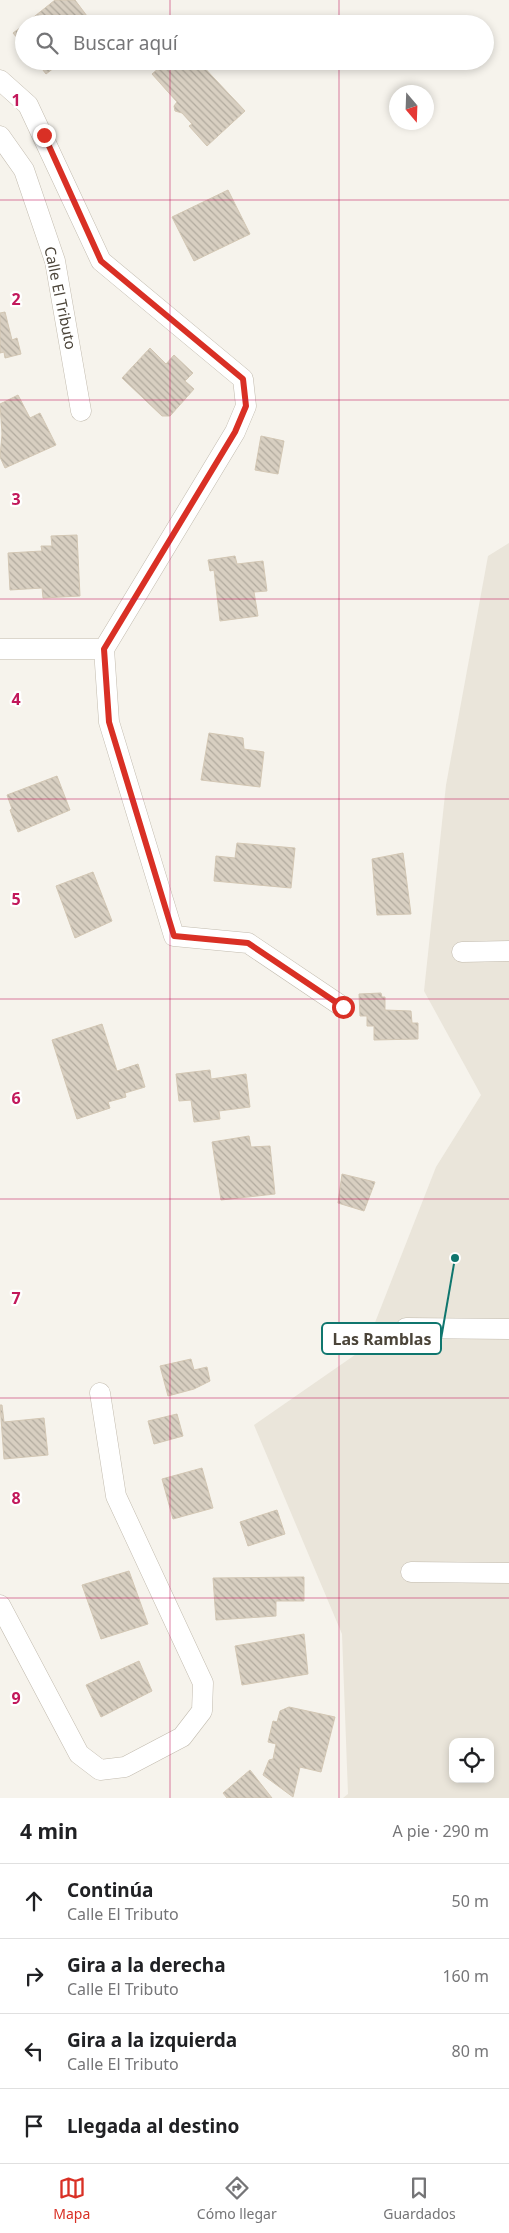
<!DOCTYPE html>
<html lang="es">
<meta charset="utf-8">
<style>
:root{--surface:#fff;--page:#f2f2f2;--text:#202124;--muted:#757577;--line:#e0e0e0;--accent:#d93025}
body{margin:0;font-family:"Noto Sans",sans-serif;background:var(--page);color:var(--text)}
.controls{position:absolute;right:15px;bottom:15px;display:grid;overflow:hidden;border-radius:10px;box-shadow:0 2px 8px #0003}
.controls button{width:45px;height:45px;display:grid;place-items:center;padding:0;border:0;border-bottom:1px solid var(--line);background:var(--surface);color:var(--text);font:25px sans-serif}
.compass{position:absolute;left:389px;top:85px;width:45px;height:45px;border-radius:50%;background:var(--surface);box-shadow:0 2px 8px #0003;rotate:161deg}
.stop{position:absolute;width:15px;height:15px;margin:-11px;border:4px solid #d93025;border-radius:50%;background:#fff}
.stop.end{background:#d93025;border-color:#fff;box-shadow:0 1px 5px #0008}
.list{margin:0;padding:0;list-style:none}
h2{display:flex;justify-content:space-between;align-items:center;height:65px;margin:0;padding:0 20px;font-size:21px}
h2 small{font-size:16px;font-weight:400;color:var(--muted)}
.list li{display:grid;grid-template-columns:32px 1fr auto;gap:15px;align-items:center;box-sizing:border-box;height:75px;padding:0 20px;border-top:1px solid var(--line)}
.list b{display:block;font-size:19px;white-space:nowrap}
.list p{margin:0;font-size:16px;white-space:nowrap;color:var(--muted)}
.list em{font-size:16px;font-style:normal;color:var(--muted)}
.icon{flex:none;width:28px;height:28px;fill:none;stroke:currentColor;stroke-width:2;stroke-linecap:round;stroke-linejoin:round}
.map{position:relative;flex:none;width:509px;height:1798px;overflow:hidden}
.search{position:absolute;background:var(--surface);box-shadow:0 2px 8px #0003;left:15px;right:15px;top:15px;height:55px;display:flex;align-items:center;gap:12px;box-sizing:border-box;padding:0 18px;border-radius:28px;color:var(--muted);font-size:19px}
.sheet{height:365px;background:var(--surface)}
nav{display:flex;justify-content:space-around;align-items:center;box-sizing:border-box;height:70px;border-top:1px solid var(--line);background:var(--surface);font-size:14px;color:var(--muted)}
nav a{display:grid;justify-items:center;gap:2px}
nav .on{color:var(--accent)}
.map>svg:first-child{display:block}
.residential{fill:#eae5da;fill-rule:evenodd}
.building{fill:url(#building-back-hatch);stroke:#d3c7b4}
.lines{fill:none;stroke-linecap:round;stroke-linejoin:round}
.minor-casing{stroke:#c2bbae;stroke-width:21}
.minor{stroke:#fff;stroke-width:20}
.route{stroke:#d93025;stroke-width:6}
.grid{fill:none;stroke:#c2185b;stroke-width:1;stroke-opacity:0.55}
.labels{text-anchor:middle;stroke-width:4.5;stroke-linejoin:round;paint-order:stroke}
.street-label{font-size:15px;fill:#4b4439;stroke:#fff}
.grid-label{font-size:16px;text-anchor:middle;font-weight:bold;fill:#c2185b;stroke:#fff;stroke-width:4.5;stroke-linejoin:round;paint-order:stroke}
.leader{fill:none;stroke:#0f766e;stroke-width:2}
.callout-dot{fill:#0f766e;stroke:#fff;stroke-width:2}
.callout{fill:#fff;stroke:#0f766e;stroke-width:2}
.callout-label{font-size:16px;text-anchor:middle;font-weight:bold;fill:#4b4439}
</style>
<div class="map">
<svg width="509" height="1798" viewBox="0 0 509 1798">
<defs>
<pattern id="building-back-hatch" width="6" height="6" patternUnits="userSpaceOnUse" patternTransform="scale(1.25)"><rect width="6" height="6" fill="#d8cfc1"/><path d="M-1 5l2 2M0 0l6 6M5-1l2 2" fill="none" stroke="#b1aa9e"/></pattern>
</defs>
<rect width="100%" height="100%" fill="#f6f3ec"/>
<path class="residential" d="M 509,543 L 509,1798 L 343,1798 L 348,1794 L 342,1634 L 254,1425 L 365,1348 L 436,1167 L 481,1095 L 424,991 L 446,785 L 488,556 ZM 453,1742 L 490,1742 L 490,1779 L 453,1779 Z"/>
<g class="building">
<polygon points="55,0 75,0 93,24 25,24"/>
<polygon points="24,25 24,46 13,33"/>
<polygon points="36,61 63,61 46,74"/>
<polygon points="167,61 198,61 245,111 207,146 189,126 192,124 182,113 175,111 174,106 177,102 152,74"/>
<polygon points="228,190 250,234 194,261 172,217"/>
<polygon points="5,312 12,340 17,338 21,354 5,358 4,352 0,353 0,313"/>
<polygon points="150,348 166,364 174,355 193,373 185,381 194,389 170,416 162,416 122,378"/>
<polygon points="18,395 30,418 40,413 56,445 5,468 0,457 2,434 0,404"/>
<polygon points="261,436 284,441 278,474 255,470"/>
<polygon points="77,535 80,596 43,598 42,588 10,590 8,553 42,551 41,546 52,546 51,536"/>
<polygon points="235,556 237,564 263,561 267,591 254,592 258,616 220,621 214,570 210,571 208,560"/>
<polygon points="209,733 243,738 244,749 264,752 260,787 201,780"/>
<polygon points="57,776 70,810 18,832 10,810 12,809 7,795"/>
<polygon points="237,843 295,848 291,888 214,881 216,856 235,858"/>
<polygon points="403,853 411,914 377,915 372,859"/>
<polygon points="93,872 112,921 75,938 56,886"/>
<polygon points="381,993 382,997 385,997 385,1010 411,1011 412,1023 418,1023 418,1039 374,1040 374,1026 367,1026 367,1016 360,1016 359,994"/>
<polygon points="102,1024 117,1071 138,1064 145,1087 125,1093 126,1097 108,1102 110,1108 77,1119 52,1040"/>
<polygon points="210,1070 211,1079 246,1074 250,1107 219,1111 220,1119 194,1122 191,1100 179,1101 176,1074"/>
<polygon points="249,1136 251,1147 270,1146 275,1194 221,1200 212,1142"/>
<polygon points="342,1174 375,1182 364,1211 338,1203"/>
<polygon points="191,1359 194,1370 207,1367 210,1381 194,1389 168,1396 160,1366"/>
<polygon points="0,1405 2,1405 4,1422 44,1418 48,1455 4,1459"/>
<polygon points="177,1414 183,1436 154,1444 148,1421"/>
<polygon points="202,1468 213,1508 173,1519 162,1479"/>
<polygon points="277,1510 285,1534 248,1546 240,1522"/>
<polygon points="129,1571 148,1624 101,1639 82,1585"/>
<polygon points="304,1577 304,1601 276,1601 276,1616 216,1620 213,1578"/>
<polygon points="304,1634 308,1674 242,1685 235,1646"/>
<polygon points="139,1661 152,1691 101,1717 86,1685"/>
<polygon points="289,1707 335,1717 321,1772 300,1767 293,1797 263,1775 269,1760 273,1759 276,1744 268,1742 273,1721 277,1722 280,1711"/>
<polygon points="250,1770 272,1798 227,1798 223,1793"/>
</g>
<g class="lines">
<defs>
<g id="minor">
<polyline points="0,80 28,105 101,261 243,379 246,406 235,432 104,649 0,649"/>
<polyline points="0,136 24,170 55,261 81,411"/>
<polyline points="104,649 109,722 174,936 248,943 343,1007"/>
<polyline points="462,952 509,951"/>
<polyline points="406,1328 509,1329"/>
<polyline points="411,1572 509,1573"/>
<polyline points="0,1605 79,1754 100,1770 125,1767 182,1737 202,1711 203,1683 116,1496 100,1393"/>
</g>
</defs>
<use href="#minor" class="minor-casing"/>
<use href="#minor" class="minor"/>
</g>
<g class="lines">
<polyline class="route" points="44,135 101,261 243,379 246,406 235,432 104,649 109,722 174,936 248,943 343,1007"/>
</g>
<path class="grid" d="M 170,0 L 170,24M 339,0 L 339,24M 170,61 L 170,1798M 339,61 L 339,1798M 0,200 L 509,200M 0,400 L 509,400M 0,599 L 509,599M 0,799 L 509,799M 0,999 L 509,999M 0,1199 L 509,1199M 0,1398 L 509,1398M 0,1598 L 509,1598"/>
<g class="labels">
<g class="street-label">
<text transform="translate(60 298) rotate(78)" y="5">Calle El Tributo</text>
</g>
</g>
<g class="grid-label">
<text x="16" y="106">1</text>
<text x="16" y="305">2</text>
<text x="16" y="505">3</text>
<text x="16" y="705">4</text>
<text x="16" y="905">5</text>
<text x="16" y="1104">6</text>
<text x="16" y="1304">7</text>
<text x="16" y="1504">8</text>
<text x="16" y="1704">9</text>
</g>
<path class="leader" d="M455 1258L441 1339"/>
<circle class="callout-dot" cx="455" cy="1258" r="5"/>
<rect class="callout" x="322" y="1323" width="119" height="31" rx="5"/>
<g class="callout-label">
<text x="382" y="1345">Las Ramblas</text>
</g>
</svg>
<div class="controls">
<button><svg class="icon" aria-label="locate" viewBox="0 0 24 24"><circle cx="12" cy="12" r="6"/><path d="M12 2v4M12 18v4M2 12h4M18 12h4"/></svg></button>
</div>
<svg class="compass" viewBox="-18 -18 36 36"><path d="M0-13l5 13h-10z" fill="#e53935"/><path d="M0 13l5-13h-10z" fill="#757577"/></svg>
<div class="stop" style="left:343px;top:1007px"></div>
<div class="stop end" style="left:44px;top:135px"></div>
<div class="search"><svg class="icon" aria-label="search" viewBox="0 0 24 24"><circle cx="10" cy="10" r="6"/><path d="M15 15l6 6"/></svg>Buscar aquí</div>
</div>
<section class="sheet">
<h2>4 min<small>A pie · 290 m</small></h2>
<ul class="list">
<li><svg class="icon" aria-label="ahead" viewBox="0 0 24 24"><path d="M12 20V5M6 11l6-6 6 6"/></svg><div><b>Continúa</b><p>Calle El Tributo</p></div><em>50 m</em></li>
<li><svg class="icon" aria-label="right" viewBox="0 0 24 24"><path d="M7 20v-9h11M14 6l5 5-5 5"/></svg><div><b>Gira a la derecha</b><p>Calle El Tributo</p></div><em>160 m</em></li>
<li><svg class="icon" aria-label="left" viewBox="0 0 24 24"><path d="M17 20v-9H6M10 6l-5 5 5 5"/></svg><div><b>Gira a la izquierda</b><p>Calle El Tributo</p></div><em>80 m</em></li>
<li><svg class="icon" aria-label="arrive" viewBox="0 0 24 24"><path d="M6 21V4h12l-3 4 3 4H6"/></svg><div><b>Llegada al destino</b></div></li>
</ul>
</section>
<nav>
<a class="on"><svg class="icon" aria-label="map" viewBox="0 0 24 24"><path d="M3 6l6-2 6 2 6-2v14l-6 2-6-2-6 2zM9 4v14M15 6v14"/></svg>Mapa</a>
<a><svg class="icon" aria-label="directions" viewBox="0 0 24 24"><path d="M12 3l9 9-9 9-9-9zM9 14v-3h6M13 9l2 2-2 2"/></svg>Cómo llegar</a>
<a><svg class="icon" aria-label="saved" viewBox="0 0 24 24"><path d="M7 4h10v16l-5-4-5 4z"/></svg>Guardados</a>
</nav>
